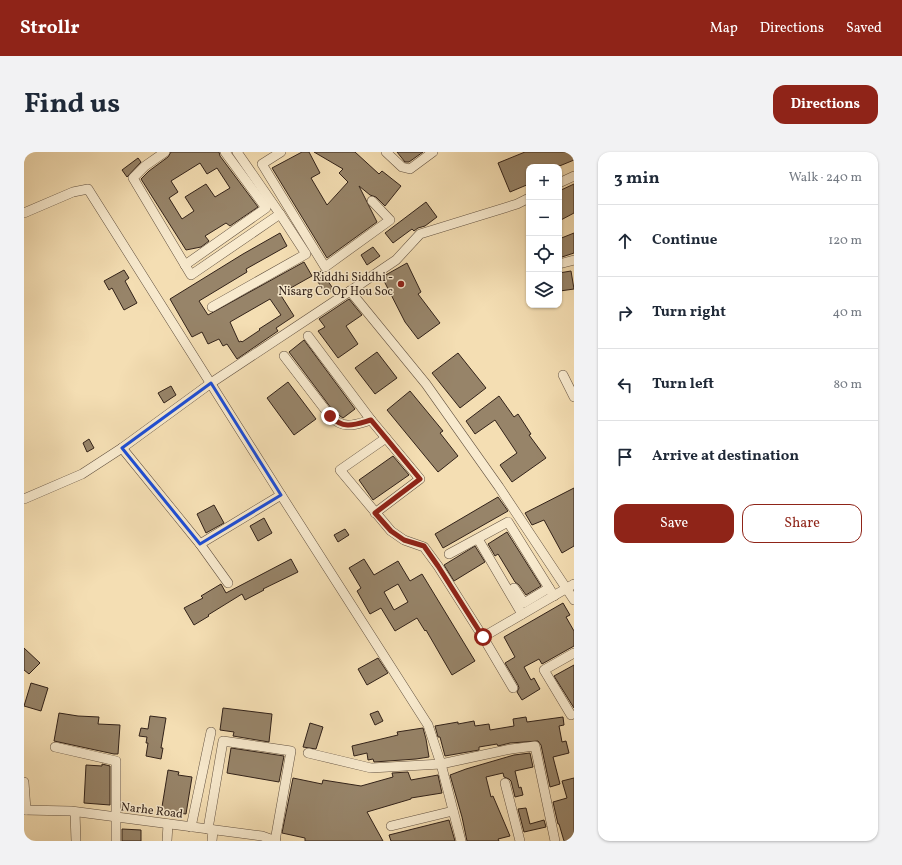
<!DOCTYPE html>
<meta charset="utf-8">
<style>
:root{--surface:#fff;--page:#f2f2f3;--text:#1f2937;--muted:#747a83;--line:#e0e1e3;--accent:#8f2418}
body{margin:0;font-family:Vollkorn,serif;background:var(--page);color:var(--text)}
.controls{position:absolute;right:12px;top:12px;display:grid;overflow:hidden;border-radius:8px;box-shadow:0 1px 3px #0004}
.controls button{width:36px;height:36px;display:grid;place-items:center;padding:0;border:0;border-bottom:1px solid var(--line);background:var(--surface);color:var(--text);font:20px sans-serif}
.stop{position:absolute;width:12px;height:12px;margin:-9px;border:3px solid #8f2418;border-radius:50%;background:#fff}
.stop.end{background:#8f2418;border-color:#fff;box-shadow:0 1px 4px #0008}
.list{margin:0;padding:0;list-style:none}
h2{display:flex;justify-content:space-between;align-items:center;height:52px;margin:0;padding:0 16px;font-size:17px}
h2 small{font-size:13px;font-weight:400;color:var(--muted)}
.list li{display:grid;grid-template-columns:26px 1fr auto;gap:12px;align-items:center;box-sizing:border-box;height:72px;padding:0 16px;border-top:1px solid var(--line)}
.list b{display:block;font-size:15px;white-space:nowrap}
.list em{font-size:13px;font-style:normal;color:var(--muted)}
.actions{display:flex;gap:8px;padding:12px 16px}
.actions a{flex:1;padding:9px 0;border:1px solid var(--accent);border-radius:12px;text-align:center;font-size:14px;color:var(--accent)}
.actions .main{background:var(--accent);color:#fff}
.icon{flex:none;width:22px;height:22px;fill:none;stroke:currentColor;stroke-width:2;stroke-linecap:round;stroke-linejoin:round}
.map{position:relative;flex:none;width:550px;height:689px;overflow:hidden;border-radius:12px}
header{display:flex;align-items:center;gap:24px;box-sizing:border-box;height:56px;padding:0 20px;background:var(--accent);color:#fff}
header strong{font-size:19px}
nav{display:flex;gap:22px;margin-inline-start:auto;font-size:14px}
.intro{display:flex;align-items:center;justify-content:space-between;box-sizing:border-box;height:96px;padding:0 24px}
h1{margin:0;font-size:28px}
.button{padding:10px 18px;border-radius:12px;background:var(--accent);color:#fff;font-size:14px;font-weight:700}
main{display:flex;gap:24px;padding:0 24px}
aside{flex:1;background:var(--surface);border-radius:12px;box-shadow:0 1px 3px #0004}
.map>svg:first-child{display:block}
.building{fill:#978469;stroke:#322219;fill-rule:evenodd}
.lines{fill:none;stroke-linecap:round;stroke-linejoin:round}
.minor-casing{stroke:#625140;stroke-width:10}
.minor{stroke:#f8eace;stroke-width:9}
.route{stroke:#8f2418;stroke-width:5}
.marked{fill:none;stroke:#1d4ed8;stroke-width:3;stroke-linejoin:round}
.poi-dot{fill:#8f2418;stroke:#f8eace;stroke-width:1.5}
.labels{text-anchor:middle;stroke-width:3;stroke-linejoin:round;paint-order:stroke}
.poi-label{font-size:12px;fill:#322219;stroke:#f8eace;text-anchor:end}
.street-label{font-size:12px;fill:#322219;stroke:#f8eace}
</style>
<header>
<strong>Strollr</strong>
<nav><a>Map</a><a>Directions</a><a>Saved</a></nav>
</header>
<div class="intro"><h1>Find us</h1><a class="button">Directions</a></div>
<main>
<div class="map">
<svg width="550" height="689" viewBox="0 0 550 689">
<rect width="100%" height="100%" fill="#f4deb3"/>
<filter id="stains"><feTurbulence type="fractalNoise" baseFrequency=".005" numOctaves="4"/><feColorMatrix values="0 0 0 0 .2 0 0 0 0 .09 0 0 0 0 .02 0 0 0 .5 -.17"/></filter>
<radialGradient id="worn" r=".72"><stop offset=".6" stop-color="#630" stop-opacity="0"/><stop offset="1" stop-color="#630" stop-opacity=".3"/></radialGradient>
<g class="building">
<path d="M 147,0 L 195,0 L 196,4 L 234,55 L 206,74 L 202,71 L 181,84 L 185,89 L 177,95 L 162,98 L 117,27 L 125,19 L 144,5 ZM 176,11 L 183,22 L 193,16 L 206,36 L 191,45 L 182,32 L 161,45 L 170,59 L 158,67 L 145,46 L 154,40 L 147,29 Z"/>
<polygon points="278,0 285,0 296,21 287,26 303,53 324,30 315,21 319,17 290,0 331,0 355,22 358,19 377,34 361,54 352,45 346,43 335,34 353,70 303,106 248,16"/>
<polygon points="373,0 399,0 385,10 381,10"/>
<polygon points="501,0 550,0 550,8 533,15 505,15 505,32 486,40 474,11"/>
<polygon points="114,6 117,10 103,25 98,18"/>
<polygon points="550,32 550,61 535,69 535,39"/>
<polygon points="402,50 413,65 401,74 394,76 390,79 388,77 369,91 361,81"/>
<path d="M 256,81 L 263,94 L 222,117 L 223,120 L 175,149 L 184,163 L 280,110 L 288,124 L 256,142 L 270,164 L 252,176 L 254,179 L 213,207 L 203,192 L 199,194 L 195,187 L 184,192 L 178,180 L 168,185 L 146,147 L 219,102 ZM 246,147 L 257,163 L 235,177 L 236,178 L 218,190 L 217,189 L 215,190 L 206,170 Z"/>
<polygon points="550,81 550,101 535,106 535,87"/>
<polygon points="349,95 356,104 343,113 337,103"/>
<polygon points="383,111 397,140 394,142 416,171 394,187 381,170 358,125"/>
<polygon points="100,118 105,126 101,129 113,151 100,158 88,136 85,138 80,129"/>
<polygon points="297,119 310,138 302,142 290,124"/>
<polygon points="547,119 550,137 536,139 535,121"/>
<polygon points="325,147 338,163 322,174 334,192 314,206 294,179 301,175 295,167"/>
<polygon points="280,188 331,257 319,266 310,260 265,200"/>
<polygon points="353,200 373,226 351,242 331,216"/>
<polygon points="434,201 462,236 436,256 408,221"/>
<polygon points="264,230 292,267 270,283 243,246"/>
<polygon points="147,234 152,243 140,251 134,241"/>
<polygon points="386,239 419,279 416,281 434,304 414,320 363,258"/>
<polygon points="475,244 490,265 494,262 507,282 505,283 522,306 488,330 476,313 493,301 471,268 451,282 442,269"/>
<polygon points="65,287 70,296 63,300 59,291"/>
<polygon points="369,304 385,323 349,348 335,328"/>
<polygon points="550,336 550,394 538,401 520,368 508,373 501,361"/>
<polygon points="474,345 484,359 419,396 411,382"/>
<polygon points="190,353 200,371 182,381 173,362"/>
<polygon points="240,366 248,381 234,389 226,374"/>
<polygon points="321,377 325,383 314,390 310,383"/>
<polygon points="483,380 517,434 502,443 495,433 491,430 474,402 471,404 464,392"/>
<polygon points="451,394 461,410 430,429 420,413"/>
<polygon points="267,407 274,420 239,437 240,438 221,448 218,442 184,463 185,464 170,473 160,456 179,446 177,444 197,432 202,441"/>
<path d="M 340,407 L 350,423 L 374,409 L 386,429 L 398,422 L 451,509 L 428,523 L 402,478 L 401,479 L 393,466 L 371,479 L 357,456 L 346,462 L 333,439 L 337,436 L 325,416 ZM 374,432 L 384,450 L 370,458 L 360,440 Z"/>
<polygon points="539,451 546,463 542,465 550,479 550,494 518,512 515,507 500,515 507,528 510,526 516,537 498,548 493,540 495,536 494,533 481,511 491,505 480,485"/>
<polygon points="0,496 16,511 5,522 0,518"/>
<polygon points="354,506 364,521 343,533 334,517"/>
<polygon points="550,513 550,556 530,524"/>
<polygon points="7,531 24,536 17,559 0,554"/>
<polygon points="199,556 248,562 245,590 209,584 210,580 196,578"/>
<polygon points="354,559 359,569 351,573 346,562"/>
<polygon points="35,561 54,564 75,565 74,572 96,573 94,602 90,602 30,589"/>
<polygon points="126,564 142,566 137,596 139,596 137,607 122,604 124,591 122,591 123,585 115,584 117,576 124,577"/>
<polygon points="502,565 503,570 539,565 540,573 535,574 538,590 542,589 545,601 529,605 536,632 526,635 517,593 514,589 486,591 474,594 473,592 455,595 455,598 421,604 416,585 414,585 411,574 434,570 434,572 450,569 451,574 465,572 466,578 490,574 489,567"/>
<polygon points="286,571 299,575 292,597 279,595"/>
<polygon points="399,576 402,587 405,605 392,607 350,610 349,607 344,608 343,601 330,604 328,594 374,583 373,580"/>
<polygon points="207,596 260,604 255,630 203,621"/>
<polygon points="506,601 509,615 491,619 495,636 497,635 499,643 491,645 487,629 485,627 480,625 479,621 462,625 467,645 469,644 486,684 474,687 475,689 443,689 438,665 426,623 442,617 490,603"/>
<polygon points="78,612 86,614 86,653 60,651 62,613 78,614"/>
<polygon points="144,618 155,620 154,623 168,625 162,662 148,660 148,663 137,661"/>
<polygon points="384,620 387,628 414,623 418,641 387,646 387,647 343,660 359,689 281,689 281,686 258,681 269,626 298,632 299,628 337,634 369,625 368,621"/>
<polygon points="550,626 550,689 540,689 535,672 534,672 529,650 543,646 538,629"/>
<polygon points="502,656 506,672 520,668 522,675 500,680 494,657"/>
<polygon points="425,668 431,689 367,689 365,683"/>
<polygon points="98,677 117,678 117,689 98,689"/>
</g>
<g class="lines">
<defs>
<g id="minor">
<polyline points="141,0 121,14 109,26 167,123 256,62 213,0"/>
<polyline points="257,0 238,12 301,115 366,68 348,49"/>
<polyline points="362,0 378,15 386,17 409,0"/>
<polyline points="535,31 550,24"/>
<polyline points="505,46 493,52 396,82 372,108 326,139 402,232 475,335 550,448"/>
<polyline points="0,61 49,40 64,37 257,343 404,573 417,612 437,689"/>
<polyline points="535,112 550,108"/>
<polyline points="161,113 242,56 201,0"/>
<polyline points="188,155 282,102 256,62"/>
<polyline points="284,184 347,268 396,327 351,361"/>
<path d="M 260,204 L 306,264 C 320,278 330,273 347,268"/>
<polyline points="539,223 550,245"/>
<polyline points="362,286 316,318 367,379 380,388 400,395 414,414 459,485 550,432"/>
<polyline points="98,296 176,392 204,431"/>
<polyline points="0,347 58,322 98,296 187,231 326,139"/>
<polyline points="454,387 498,462"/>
<polyline points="176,392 257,343"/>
<polyline points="425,402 484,370 530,444"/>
<polyline points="490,436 500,451 525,436"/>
<polyline points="459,485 489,536"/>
<polyline points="547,563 520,518 550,501"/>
<polyline points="31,595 92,609 92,689"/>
<polyline points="284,601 347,616 417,612 487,597 511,594 531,689"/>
<polyline points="0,630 2,658"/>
<polyline points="481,631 496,689"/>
<polyline points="0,658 47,659 238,684 252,689"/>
<polyline points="51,660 52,689"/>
<polyline points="367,674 429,659"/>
<polyline points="167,675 187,580"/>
<polyline points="184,677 199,589 267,599 251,689"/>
<polyline points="143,689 144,672"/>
<polyline points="188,689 189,678"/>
</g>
</defs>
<use href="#minor" class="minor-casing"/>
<use href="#minor" class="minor"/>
</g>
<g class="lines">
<path class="route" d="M 306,264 C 320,278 330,273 347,268 L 396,327 L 351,361 L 367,379 L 380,388 L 400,394 L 414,414 L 459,485"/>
</g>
<path class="marked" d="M 187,231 L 257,343 L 176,392 L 98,296 Z"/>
<circle class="poi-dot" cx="377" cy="132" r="4"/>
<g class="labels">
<g class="poi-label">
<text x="369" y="129">Riddhi Siddhi -<tspan x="369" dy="14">Nisarg Co Op Hou Soc</tspan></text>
</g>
<g class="street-label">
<text transform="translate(128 658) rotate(7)" y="4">Narhe Road</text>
</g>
</g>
<rect width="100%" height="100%" filter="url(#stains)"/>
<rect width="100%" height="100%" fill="url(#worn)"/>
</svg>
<div class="controls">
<button>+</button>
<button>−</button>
<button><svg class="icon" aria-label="locate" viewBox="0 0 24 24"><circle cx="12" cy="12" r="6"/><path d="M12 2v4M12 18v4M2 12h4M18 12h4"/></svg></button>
<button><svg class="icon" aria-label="layers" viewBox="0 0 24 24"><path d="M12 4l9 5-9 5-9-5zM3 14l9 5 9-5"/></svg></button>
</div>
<div class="stop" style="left:459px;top:485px"></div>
<div class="stop end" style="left:306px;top:264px"></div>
</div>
<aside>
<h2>3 min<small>Walk · 240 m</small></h2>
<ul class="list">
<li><svg class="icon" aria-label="ahead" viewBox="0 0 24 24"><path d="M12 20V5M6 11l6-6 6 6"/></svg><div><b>Continue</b></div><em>120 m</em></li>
<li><svg class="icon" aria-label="right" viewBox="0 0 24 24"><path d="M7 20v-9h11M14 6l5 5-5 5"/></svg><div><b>Turn right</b></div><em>40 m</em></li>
<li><svg class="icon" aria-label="left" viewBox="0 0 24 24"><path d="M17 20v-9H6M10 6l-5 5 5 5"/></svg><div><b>Turn left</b></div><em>80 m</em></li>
<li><svg class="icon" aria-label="arrive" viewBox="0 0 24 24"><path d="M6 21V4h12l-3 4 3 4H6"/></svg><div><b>Arrive at destination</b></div></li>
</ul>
<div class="actions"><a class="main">Save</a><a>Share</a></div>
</aside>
</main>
